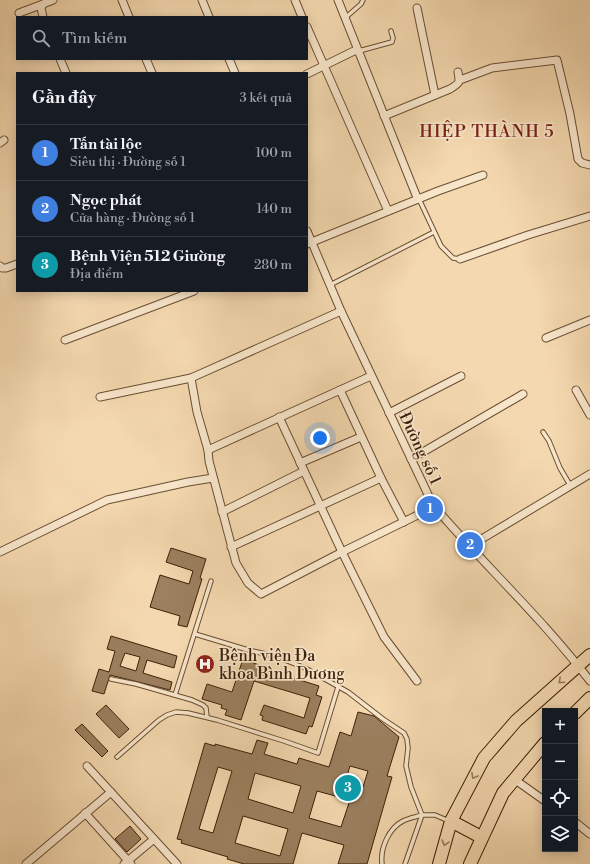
<!DOCTYPE html>
<html lang="vi">
<meta charset="utf-8">
<style>
:root{--surface:#171b24;--page:#242831;--text:#f1f3f6;--muted:#9ea1a6;--line:#363941;--accent:#7c3aed}
body{margin:0;font-family:"Libre Bodoni",serif;background:var(--page);color:var(--text)}
.controls{position:absolute;right:12px;bottom:12px;display:grid;overflow:hidden;border-radius:0px;box-shadow:0 2px 10px #0003}
.controls button{width:36px;height:36px;display:grid;place-items:center;padding:0;border:0;border-bottom:1px solid var(--line);background:var(--surface);color:var(--text);font:20px sans-serif}
.you{position:absolute;left:320px;top:438px;width:14px;height:14px;margin:-10px;border:3px solid #fff;border-radius:50%;background:#1a73e8;box-shadow:0 0 0 6px #1a73e833}
.badge{display:grid;place-items:center;width:26px;height:26px;border-radius:50%;background:var(--accent);color:#fff;font-size:13px;font-weight:700}
.pin{position:absolute;translate:-50% -50%;border:2px solid #fff;box-shadow:0 1px 4px #0006}
.list{margin:0;padding:0;list-style:none}
h2{display:flex;justify-content:space-between;align-items:center;height:52px;margin:0;padding:0 16px;font-size:17px}
h2 small{font-size:13px;font-weight:400;color:var(--muted)}
.list li{display:grid;grid-template-columns:26px 1fr auto;gap:12px;align-items:center;box-sizing:border-box;height:56px;padding:0 16px;border-top:1px solid var(--line)}
.list b{display:block;font-size:15px;white-space:nowrap}
.list p{margin:0;font-size:13px;white-space:nowrap;color:var(--muted)}
.list em{font-size:13px;font-style:normal;color:var(--muted)}
.icon{flex:none;width:22px;height:22px;fill:none;stroke:currentColor;stroke-width:2;stroke-linecap:round;stroke-linejoin:round}
.map{position:relative;flex:none;width:590px;height:864px;overflow:hidden}
.search{position:absolute;background:var(--surface);box-shadow:0 2px 10px #0003;left:16px;top:16px;width:292px;height:44px;display:flex;align-items:center;gap:10px;box-sizing:border-box;padding:0 14px;border-radius:0px;color:var(--muted);font-size:15px}
.panel{position:absolute;background:var(--surface);box-shadow:0 2px 10px #0003;left:16px;top:72px;width:292px;height:220px;border-radius:0px}
.map>svg:first-child{display:block}
.building{fill:#9c805f;stroke:#3c2009;fill-rule:evenodd}
.lines{fill:none;stroke-linecap:round;stroke-linejoin:round}
.lane-casing{stroke:#6a4e32;stroke-width:5.5}
.street-casing{stroke:#6a4e32;stroke-width:9}
.primary-casing{stroke:#3c2009;stroke-width:14}
.lane{stroke:#f8e6cb;stroke-width:3.5}
.street{stroke:#f8e6cb;stroke-width:7}
.primary{stroke:#f4d8af;stroke-width:12}
.oneway{stroke:#987c5c}
.labels{text-anchor:middle;stroke-width:3.5;stroke-linejoin:round;paint-order:stroke}
.street-label{font-size:16px;fill:#3c2009;stroke:#f8e6cb}
.poi-label{font-size:16px;fill:#3c2009;stroke:#f8e6cb;text-anchor:start}
.neighbourhood-label{font-size:17px;letter-spacing:1px;fill:#7a1f14;stroke:#f8e6cb}
</style>
<div class="map">
<svg width="590" height="864" viewBox="0 0 590 864">
<rect width="100%" height="100%" fill="#f4d8af"/>
<filter id="stains"><feTurbulence type="fractalNoise" baseFrequency=".005" numOctaves="4"/><feColorMatrix values="0 0 0 0 .2 0 0 0 0 .09 0 0 0 0 .02 0 0 0 .5 -.17"/></filter>
<radialGradient id="worn" r=".72"><stop offset=".6" stop-color="#630" stop-opacity="0"/><stop offset="1" stop-color="#630" stop-opacity=".3"/></radialGradient>
<g class="building">
<polygon points="171,548 206,559 200,578 202,579 187,627 178,625 180,616 150,607 160,575 189,584 193,571 166,562"/>
<path d="M 111,636 L 177,656 L 174,668 L 147,660 L 143,673 L 172,682 L 170,690 L 110,675 L 104,694 L 92,691 L 99,669 L 109,672 L 115,651 L 107,649 ZM 125,653 L 140,657 L 136,671 L 120,666 Z"/>
<polygon points="243,659 259,665 258,667 319,686 316,695 322,697 312,727 309,726 306,734 262,720 263,716 260,715 264,705 304,718 310,698 254,681 241,720 225,715 227,710 221,708 222,705 202,699 207,684 232,692"/>
<polygon points="106,705 129,729 119,738 96,714"/>
<path d="M 358,712 L 374,716 L 399,737 L 387,776 L 392,777 L 367,864 L 338,864 L 344,845 L 302,833 L 293,864 L 244,864 L 227,859 L 228,857 L 181,843 L 182,840 L 177,839 L 205,743 L 215,746 L 215,744 L 252,754 L 257,740 L 268,743 L 264,754 L 297,764 L 299,758 L 329,767 L 340,732 L 351,736 ZM 350,766 L 368,771 L 363,787 L 345,782 ZM 218,767 L 232,771 L 213,833 L 199,829 ZM 255,773 L 301,786 L 293,813 L 248,799 ZM 317,791 L 350,800 L 341,827 L 309,818 ZM 243,816 L 288,829 L 280,856 L 235,843 Z"/>
<polygon points="82,724 108,751 102,757 75,730"/>
<polygon points="130,826 141,839 127,852 115,839"/>
</g>
<g class="lines">
<defs>
<g id="lane">
<polyline points="345,18 361,4 363,0"/>
<polyline points="359,51 392,42 393,38 391,31"/>
<polyline points="419,199 441,246 453,258 460,259"/>
<polyline points="330,285 434,232"/>
<polyline points="543,432 549,441 560,468 570,485"/>
<polyline points="195,634 248,650 275,656 305,668 348,692 383,719 404,733 407,739 408,748 406,766 411,787 422,815 435,815 449,821"/>
<polyline points="111,679 136,684 192,700 203,705 206,708 207,717"/>
<polyline points="175,695 211,581"/>
<polyline points="117,757 159,720 167,715 176,712 188,713 217,720 284,741 318,753 338,687"/>
<path d="M 382,864 C 380,848 389,828 403,821 C 409,818 416,817 422,815"/>
<polyline points="405,864 422,815"/>
</g>
<g id="street">
<polyline points="122,0 129,17"/>
<polyline points="202,0 209,17"/>
<polyline points="295,0 302,17"/>
<polyline points="338,0 416,195 419,199"/>
<polyline points="417,8 435,95"/>
<polyline points="19,13 43,4"/>
<polyline points="43,17 41,8 43,4 53,0"/>
<polyline points="307,27 388,211"/>
<polyline points="60,59 66,73"/>
<polyline points="146,59 152,73"/>
<polyline points="229,59 235,73"/>
<polyline points="307,74 354,51 359,51"/>
<polyline points="460,80 492,68 557,60 570,114 578,159 582,163 590,165"/>
<path d="M 384,116 L 450,89 C 460,83 460,83 458,72"/>
<polyline points="0,143 4,140"/>
<path d="M 307,231 L 341,311 L 433,505 C 484,565 542,618 590,681"/>
<polyline points="307,244 438,191 483,175"/>
<polyline points="460,259 528,235 590,216"/>
<polyline points="0,266 2,268 6,268 17,264"/>
<polyline points="546,338 590,320"/>
<polyline points="65,340 194,291"/>
<polyline points="191,378 197,412 208,450 209,461 236,563 248,583 261,594 342,552 434,507"/>
<polyline points="340,390 381,478 404,522"/>
<polyline points="576,390 590,415"/>
<polyline points="100,397 191,378 341,311"/>
<polyline points="389,413 461,376"/>
<polyline points="279,417 342,552 384,637 417,681"/>
<polyline points="208,450 371,376"/>
<polyline points="411,459 523,394"/>
<polyline points="300,463 361,437"/>
<polyline points="222,512 304,471"/>
<polyline points="470,546 590,474"/>
<polyline points="231,547 381,478"/>
<polyline points="0,552 107,500 188,482 213,478"/>
<polyline points="87,766 177,864"/>
<polyline points="514,779 545,801"/>
<polyline points="85,813 131,864"/>
<polyline points="575,822 590,834"/>
<polyline points="26,864 111,792"/>
<polyline points="124,864 154,839"/>
</g>
<g id="primary">
<polyline points="575,713 590,698"/>
<polyline points="451,821 481,837"/>
<polyline points="439,864 451,821 484,758 516,721 590,655"/>
<polyline points="470,864 503,793 545,743"/>
</g>
</defs>
<use href="#lane" class="lane-casing"/>
<use href="#street" class="street-casing"/>
<use href="#primary" class="primary-casing"/>
<use href="#lane" class="lane"/>
<use href="#street" class="street"/>
<use href="#primary" class="primary"/>
</g>
<defs><path id="oneway-chevron" d="M-2-3.5L2.5 0L-2 3.5" fill="none" stroke-width="1.6" stroke-linecap="round" stroke-linejoin="round"/></defs>
<g class="oneway">
<use href="#oneway-chevron" transform="translate(561 681) rotate(138)"/>
<use href="#oneway-chevron" transform="translate(474 776) rotate(119)"/>
<use href="#oneway-chevron" transform="translate(445 843) rotate(106)"/>
</g>
<defs>
<symbol id="hospital-disc" viewBox="-11 -11 22 22"><circle r="9.5" fill="#8f2418" stroke="#f8e6cb"/><path d="M-5-5h3v3.5h4V-5h3V5h-3V1.5h-4V5h-3Z" fill="#fff"/></symbol>
</defs>
<g fill-rule="evenodd">
<use href="#hospital-disc" x="194" y="653" width="22" height="22"/>
</g>
<g class="labels">
<g class="street-label">
<text transform="translate(421 448) rotate(65)" y="6">Đường số 1</text>
</g>
<g class="poi-label">
<text x="219" y="661">Bệnh viện Đa<tspan x="219" dy="18">khoa Bình Dương</tspan></text>
</g>
<g class="neighbourhood-label">
<text x="487" y="137">HIỆP THÀNH 5</text>
</g>
</g>
<rect width="100%" height="100%" filter="url(#stains)"/>
<rect width="100%" height="100%" fill="url(#worn)"/>
</svg>
<div class="controls">
<button>+</button>
<button>−</button>
<button><svg class="icon" aria-label="locate" viewBox="0 0 24 24"><circle cx="12" cy="12" r="6"/><path d="M12 2v4M12 18v4M2 12h4M18 12h4"/></svg></button>
<button><svg class="icon" aria-label="layers" viewBox="0 0 24 24"><path d="M12 4l9 5-9 5-9-5zM3 14l9 5 9-5"/></svg></button>
</div>
<div class="you"></div>
<div class="pin badge" style="left:430px;top:509px;background:#3f7fe0">1</div>
<div class="pin badge" style="left:470px;top:545px;background:#3f7fe0">2</div>
<div class="pin badge" style="left:348px;top:788px;background:#0f9aa8">3</div>
<div class="search"><svg class="icon" aria-label="search" viewBox="0 0 24 24"><circle cx="10" cy="10" r="6"/><path d="M15 15l6 6"/></svg>Tìm kiếm</div>
<section class="panel">
<h2>Gần đây<small>3 kết quả</small></h2>
<ul class="list">
<li><span class="badge" style="background:#3f7fe0">1</span><div><b>Tấn tài lộc</b><p>Siêu thị · Đường số 1</p></div><em>100 m</em></li>
<li><span class="badge" style="background:#3f7fe0">2</span><div><b>Ngọc phát</b><p>Cửa hàng · Đường số 1</p></div><em>140 m</em></li>
<li><span class="badge" style="background:#0f9aa8">3</span><div><b>Bệnh Viện 512 Giường</b><p>Địa điểm</p></div><em>280 m</em></li>
</ul>
</section>
</div>
